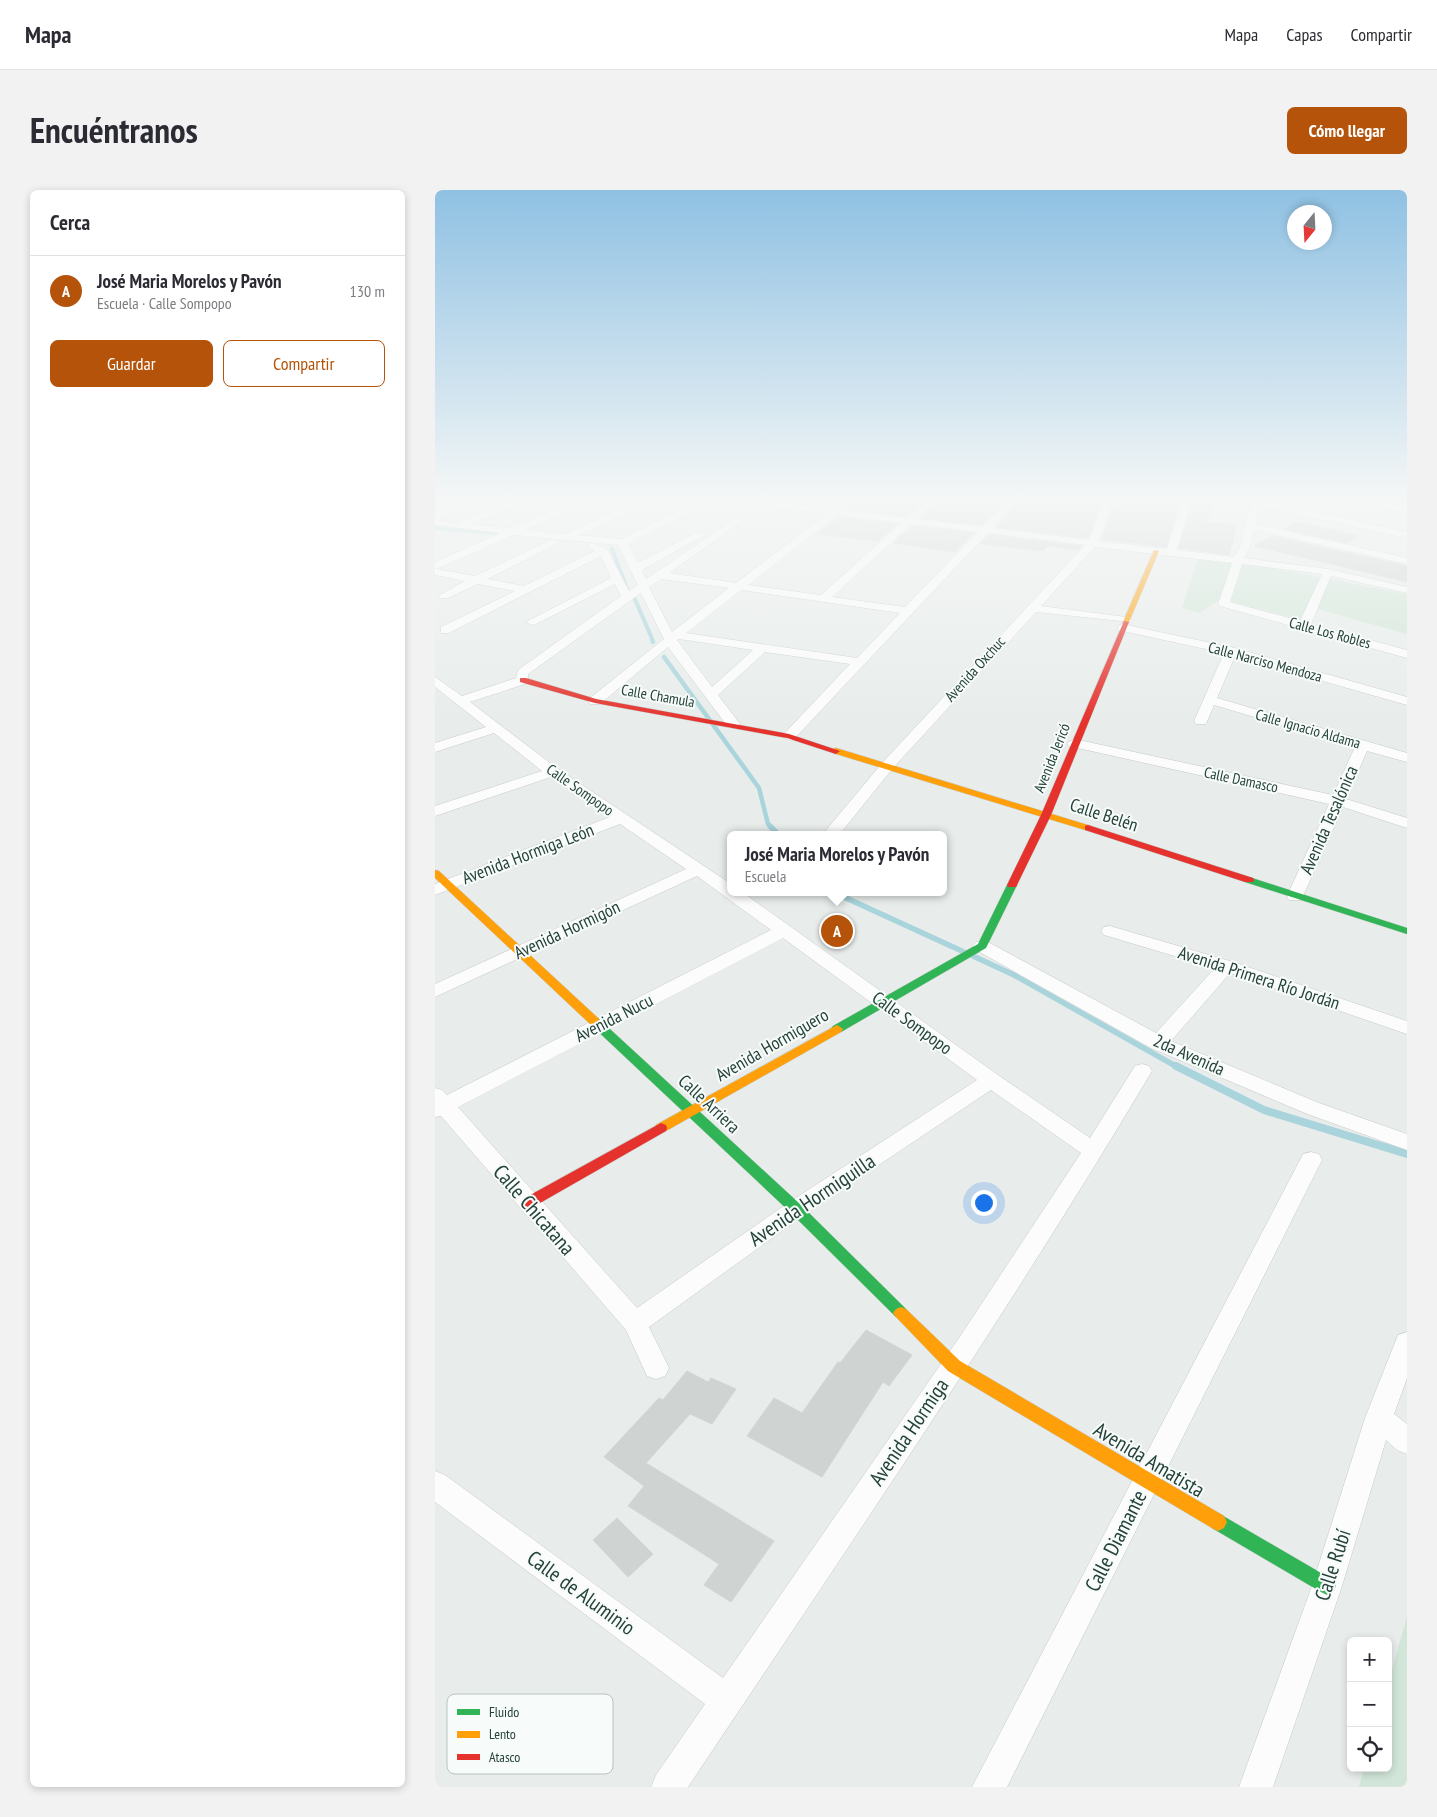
<!DOCTYPE html>
<html lang="es">
<meta charset="utf-8">
<style>
:root{--surface:#fff;--page:#f2f2f3;--text:#2b2b33;--muted:#7c7c81;--line:#e1e1e2;--accent:#b45309}
body{margin:0;font-family:"PT Sans Narrow",sans-serif;background:var(--page);color:var(--text)}
.controls{position:absolute;right:15px;bottom:15px;display:grid;overflow:hidden;border-radius:8px;box-shadow:0 2px 8px #0003}
.controls button{width:45px;height:45px;display:grid;place-items:center;padding:0;border:0;border-bottom:1px solid var(--line);background:var(--surface);color:var(--text);font:25px sans-serif}
.compass{position:absolute;left:852px;top:15px;width:45px;height:45px;border-radius:50%;background:var(--surface);box-shadow:0 2px 8px #0003;rotate:198deg}
.you{position:absolute;left:548px;top:1012px;width:18px;height:18px;margin:-12px;border:4px solid #fff;border-radius:50%;background:#1a73e8;box-shadow:0 0 0 8px #1a73e833}
.badge{display:grid;place-items:center;width:32px;height:32px;border-radius:50%;background:var(--accent);color:#fff;font-size:16px;font-weight:700}
.pin{position:absolute;translate:-50% -50%;border:2px solid #fff;box-shadow:0 1px 5px #0006}
.popup{position:absolute;left:292px;top:641px;width:220px;height:65px;box-sizing:border-box;display:grid;place-content:center;border-radius:8px;background:var(--surface);filter:drop-shadow(0 1px 4px #0005);font-size:16px;white-space:nowrap;color:var(--muted)}
.popup b{font-size:19px;color:var(--text)}
.popup::after{content:'';position:absolute;left:50%;top:100%;margin-left:-10px;border:10px solid transparent;border-top-color:var(--surface)}
.list{margin:0;padding:0;list-style:none}
h2{display:flex;justify-content:space-between;align-items:center;height:65px;margin:0;padding:0 20px;font-size:21px}
h2 small{font-size:16px;font-weight:400;color:var(--muted)}
.list li{display:grid;grid-template-columns:32px 1fr auto;gap:15px;align-items:center;box-sizing:border-box;height:70px;padding:0 20px;border-top:1px solid var(--line)}
.list b{display:block;font-size:19px;white-space:nowrap}
.list p{margin:0;font-size:16px;white-space:nowrap;color:var(--muted)}
.list em{font-size:16px;font-style:normal;color:var(--muted)}
.actions{display:flex;gap:10px;padding:15px 20px}
.actions a{flex:1;padding:11px 0;border:1px solid var(--accent);border-radius:8px;text-align:center;font-size:18px;color:var(--accent)}
.actions .main{background:var(--accent);color:#fff}
.icon{flex:none;width:28px;height:28px;fill:none;stroke:currentColor;stroke-width:2;stroke-linecap:round;stroke-linejoin:round}
.map{position:relative;flex:none;width:972px;height:1597px;overflow:hidden;border-radius:8px}
header{display:flex;align-items:center;gap:30px;box-sizing:border-box;height:70px;padding:0 25px;background:var(--surface);border-bottom:1px solid var(--line)}
header strong{font-size:24px}
nav{display:flex;gap:28px;margin-inline-start:auto;font-size:18px}
.intro{display:flex;align-items:center;justify-content:space-between;box-sizing:border-box;height:120px;padding:0 30px}
h1{margin:0;font-size:35px}
.button{padding:12px 22px;border-radius:8px;background:var(--accent);color:#fff;font-size:18px;font-weight:700}
main{display:flex;gap:30px;padding:0 30px}
aside{flex:1;background:var(--surface);border-radius:8px;box-shadow:0 2px 8px #0003}
.map>svg:first-child{display:block}
.green{fill:#d1e6d8}
.lines{fill:none;stroke-linecap:round;stroke-linejoin:round}
.stream-far3{stroke:#a9d4db;stroke-width:4}
.stream-far2{stroke:#a9d4db;stroke-width:4.5}
.stream-far1{stroke:#a9d4db;stroke-width:5.5}
.stream{stroke:#a9d4db;stroke-width:8}
.building{fill:#cfd4d2;stroke:#d1d6d4}
.street-casing{stroke:#c5cac8;stroke-width:1}
.fast-casing{stroke:#c3cbc8;stroke-width:1}
.slow-casing{stroke:#c3cbc8;stroke-width:1}
.jam-casing{stroke:#c3cbc8;stroke-width:1}
.street{fill:#fcfcfc;fill-rule:evenodd}
.fast{fill:#30b455;fill-rule:evenodd}
.slow{fill:#ff9f0a;fill-rule:evenodd}
.jam{fill:#e5322d;fill-rule:evenodd}
.labels{text-anchor:middle;stroke-width:4;stroke-linejoin:round;paint-order:stroke}
.far-street-label{font-size:15px;fill:#24423a;stroke:#f7fbf9}
.street-label{font-size:18px;fill:#24423a;stroke:#f7fbf9}
.near-street-label{font-size:21px;fill:#24423a;stroke:#f7fbf9}
.key{fill:#f7fbf9;stroke:#b8c4c0;stroke-width:1}
.key-label{font-size:14px;fill:#24423a}
</style>
<header>
<strong>Mapa</strong>
<nav><a>Mapa</a><a>Capas</a><a>Compartir</a></nav>
</header>
<div class="intro"><h1>Encuéntranos</h1><a class="button">Cómo llegar</a></div>
<main>
<aside>
<h2>Cerca<small></small></h2>
<ul class="list">
<li><span class="badge">A</span><div><b>José Maria Morelos y Pavón</b><p>Escuela · Calle Sompopo</p></div><em>130 m</em></li>
</ul>
<div class="actions"><a class="main">Guardar</a><a>Compartir</a></div>
</aside>
<div class="map">
<svg width="972" height="1597" viewBox="0 0 972 1597">
<rect width="100%" height="100%" fill="#e8edeb"/>
<g class="green">
<polygon points="763,368 795,370 972,404 972,444 875,417 867,430 786,409 764,423 747,418"/>
<polygon points="972,1427 972,1597 924,1597 929,1578 953,1578 953,1493"/>
</g>
<g class="lines">
<g class="stream-far3">
<polyline points="0,311 2,308"/>
<polyline points="0,338 70,344"/>
<polyline points="177,359 192,399"/>
<polyline points="199,407 218,451"/>
</g>
<g class="stream-far2">
<polyline points="217,450 218,452"/>
<polyline points="229,467 324,598 333,634 336,637"/>
</g>
<g class="stream-far1">
<polyline points="335,636 344,645"/>
<polyline points="404,702 409,707 529,762"/>
<polyline points="538,766 579,785 744,878"/>
</g>
<polyline class="stream" points="741,876 829,920 972,964"/>
</g>
<g class="building">
<polygon points="427,308 490,308 471,326 413,319"/>
<polygon points="505,308 573,308 547,335 486,328"/>
<polygon points="587,308 667,308 653,348 562,337"/>
<polygon points="681,308 745,308 731,357 667,349"/>
<polygon points="759,308 786,308 769,332 802,334 794,365 744,358"/>
<polygon points="403,327 462,334 443,351 382,344"/>
<polygon points="861,332 890,338 923,346 912,353 850,339"/>
<polygon points="477,336 539,343 520,362 458,353"/>
<polygon points="554,345 646,356 643,360 613,356 608,361 545,354"/>
<polygon points="837,346 972,376 972,392 820,356"/>
<polygon points="431,1140 477,1165 454,1196 448,1192 387,1287 312,1246 339,1208 367,1223 403,1172 405,1173"/>
<polygon points="252,1181 273,1192 276,1188 301,1199 277,1234 255,1224 211,1273 339,1351 296,1412 269,1395 284,1374 193,1316 209,1296 169,1267 224,1208 228,1210"/>
<polygon points="182,1328 218,1364 193,1387 158,1350"/>
</g>
<g class="lines">
<defs>
<g id="street">
<path d="M 26,308 L 39,308 L 14,319 L 4,330 L 20,333 L 85,308 L 98,308 L 34,334 L 76,338 L 145,308 L 157,308 L 90,340 L 131,344 L 203,311 L 188,311 L 184,308 L 327,310 L 398,319 L 412,308 L 422,308 L 408,320 L 472,328 L 493,308 L 503,308 L 482,329 L 548,337 L 576,308 L 585,308 L 558,338 L 654,350 L 669,308 L 679,308 L 664,351 L 732,359 L 747,308 L 757,308 L 742,360 L 799,367 L 805,357 L 817,308 L 827,308 L 826,310 L 972,342 L 972,348 L 825,316 L 820,334 L 972,368 L 972,374 L 819,340 L 815,357 L 809,368 L 893,379 L 972,397 L 972,403 L 896,386 L 876,434 L 972,460 L 972,468 L 785,416 L 783,414 L 797,373 L 660,357 L 606,416 L 691,427 L 697,430 L 695,432 L 601,422 L 458,578 L 404,645 L 387,645 L 448,572 L 650,355 L 553,343 L 359,549 L 354,550 L 347,546 L 415,474 L 330,462 L 283,505 L 305,534 L 298,538 L 293,537 L 233,457 L 165,514 L 155,514 L 153,511 L 155,508 L 229,449 L 206,403 L 93,484 L 93,493 L 35,512 L 123,579 L 296,694 L 296,702 L 307,702 L 563,885 L 655,948 L 700,876 L 707,874 L 714,876 L 717,881 C 572,1125 411,1360 253,1597 L 216,1597 L 221,1585 L 270,1514 L 0,1312 L 0,1281 L 10,1285 L 288,1488 L 526,1145 L 646,963 L 556,900 L 369,1025 L 214,1137 L 234,1178 L 230,1186 L 221,1189 L 212,1186 L 191,1140 L 6,926 L 0,927 L 0,898 L 7,900 L 12,905 L 336,740 L 262,686 L 0,807 L 0,794 L 251,679 L 185,634 L 0,705 L 0,694 L 175,627 L 116,587 L 0,626 L 0,616 L 107,581 L 59,543 L 0,562 L 0,553 L 51,537 L 0,497 L 0,487 L 27,506 L 81,488 L 83,480 L 186,406 L 180,394 L 101,434 L 97,435 L 91,432 L 176,388 L 166,366 L 14,443 L 6,443 L 6,437 L 80,401 L 43,394 L 13,408 L 5,408 L 3,406 L 30,391 L 0,385 L 0,372 L 65,343 L 0,335 L 0,323 L 8,315 ZM 216,312 L 258,313 L 186,349 L 143,345 ZM 270,314 L 327,316 L 392,324 L 301,393 L 234,383 L 306,332 L 306,328 L 303,327 L 211,389 L 207,380 L 271,344 L 262,342 L 203,373 L 193,353 ZM 402,325 L 466,333 L 386,405 L 313,395 ZM 476,334 L 543,342 L 470,417 L 397,407 ZM 79,345 L 183,355 L 203,395 L 194,401 L 172,359 L 157,353 L 152,356 L 160,361 L 89,396 L 52,389 L 122,354 L 123,352 L 118,349 L 40,386 L 1,379 ZM 807,374 L 887,384 L 865,431 L 795,412 ZM 226,389 L 294,398 L 237,442 L 214,397 ZM 306,400 L 465,423 L 422,468 L 251,443 ZM 244,449 L 318,460 L 277,497 L 242,450 ZM 348,748 L 542,890 L 353,1013 L 202,1118 L 23,917 Z"/>
<polygon points="911,308 929,308 972,317 972,323"/>
<polygon points="687,434 800,458 972,507 972,515 800,466 782,508 972,563 972,572 932,561 911,609 972,628 972,638 908,617 868,706 866,710 854,710 852,706 894,614 634,556 632,553 639,549 898,605 920,557 779,515 771,534 761,534 759,531 789,463 683,440 683,436"/>
<polygon points="675,736 798,772 972,831 972,844 795,783 736,851 884,913 972,944 972,960 870,923 716,858 541,760 538,756 541,752 553,752 721,843 780,778 669,745 666,741 669,737"/>
<polygon points="876,962 884,964 887,970 572,1597 537,1597 865,970 868,964"/>
<polygon points="972,1142 972,1188 959,1224 972,1234 972,1264 962,1260 951,1250 907,1396 838,1597 804,1597 877,1396 930,1228 963,1145"/>
</g>
<g id="fast">
<polygon points="814,687 972,738 972,744 810,692 809,690 810,688"/>
<polygon points="577,692 582,695 551,758 406,842 398,842 396,839 398,836 543,754 572,695"/>
<polygon points="159,827 163,828 366,1015 471,1119 474,1123 471,1127 466,1129 461,1127 356,1023 155,834 153,831"/>
<polygon points="783,1323 898,1390 901,1396 898,1402 892,1405 886,1402 777,1338 774,1332 777,1326"/>
</g>
<g id="slow">
<polygon points="719,360 724,361 694,432 689,433 688,432"/>
<polygon points="401,558 656,636 658,638 656,640 650,640 398,563 398,559"/>
<polygon points="0,680 4,681 163,828 165,831 163,834 155,834 0,688"/>
<polygon points="402,835 408,839 406,842 231,941 221,941 220,938 221,935"/>
<polygon points="466,1117 471,1119 525,1171 789,1326 792,1332 789,1338 783,1341 777,1338 513,1181 461,1127 458,1123 461,1119"/>
</g>
<g id="jam">
<polygon points="689,431 694,432 616,625 582,695 581,697 573,697 572,695 606,625"/>
<polygon points="85,488 91,488 161,509 354,544 405,561 401,564 352,548 160,513 85,492"/>
<polygon points="653,635 818,688 819,690 818,692 810,692 650,640 650,636"/>
<polygon points="226,933 231,935 232,938 231,941 98,1017 93,1018 88,1017 86,1013 88,1009"/>
</g>
</defs>
<use href="#street" class="street-casing"/>
<use href="#fast" class="fast-casing"/>
<use href="#slow" class="slow-casing"/>
<use href="#jam" class="jam-casing"/>
<use href="#street" class="street"/>
<use href="#fast" class="fast"/>
<use href="#slow" class="slow"/>
<use href="#jam" class="jam"/>
</g>
<linearGradient id="sky" x2="0" y2="1"><stop stop-color="#8fc1e3"/><stop offset="0.58" stop-color="#f5f7f6"/><stop offset="1" stop-color="#f5f7f6" stop-opacity="0"/></linearGradient>
<rect width="972" height="532" fill="url(#sky)"/>
<g class="labels">
<g class="far-street-label">
<text transform="translate(895 443) rotate(15)" y="5">Calle Los Robles</text>
<text transform="translate(830 472) rotate(15)" y="5">Calle Narciso Mendoza</text>
<text transform="translate(540 479) rotate(-48)" y="5">Avenida Oxchuc</text>
<text transform="translate(223 506) rotate(10)" y="5">Calle Chamula</text>
<text transform="translate(873 539) rotate(16)" y="5">Calle Ignacio Aldama</text>
<text transform="translate(617 568) rotate(-68)" y="5">Avenida Jericó</text>
<text transform="translate(806 590) rotate(12)" y="5">Calle Damasco</text>
<text transform="translate(145 600) rotate(35)" y="5">Calle Sompopo</text>
</g>
<g class="street-label">
<text transform="translate(669 625) rotate(18)" y="6">Calle Belén</text>
<text transform="translate(894 630) rotate(-66)" y="6">Avenida Tesalónica</text>
<text transform="translate(93 664) rotate(-21)" y="6">Avenida Hormiga León</text>
<text transform="translate(132 740) rotate(-25)" y="6">Avenida Hormigón</text>
<text transform="translate(824 788) rotate(18)" y="6">Avenida Primera Río Jordán</text>
<text transform="translate(179 828) rotate(-27)" y="6">Avenida Nucu</text>
<text transform="translate(477 833) rotate(36)" y="6">Calle Sompopo</text>
<text transform="translate(337 855) rotate(-30)" y="6">Avenida Hormiguero</text>
<text transform="translate(754 865) rotate(24)" y="6">2da Avenida</text>
<text transform="translate(274 914) rotate(43)" y="6">Calle Arriera</text>
</g>
<g class="near-street-label">
<text transform="translate(377 1010) rotate(-34)" y="7">Avenida Hormiguilla</text>
<text transform="translate(99 1020) rotate(49)" y="7">Calle Chicatana</text>
<text transform="translate(474 1242) rotate(-56)" y="7">Avenida Hormiga</text>
<text transform="translate(714 1270) rotate(31)" y="7">Avenida Amatista</text>
<text transform="translate(681 1351) rotate(-63)" y="7">Calle Diamante</text>
<text transform="translate(898 1375) rotate(-72)" y="7">Calle Rubí</text>
<text transform="translate(146 1403) rotate(36)" y="7">Calle de Aluminio</text>
</g>
</g>
<rect x="12" y="1504" width="166" height="80" rx="8" class="key"/>
<rect x="22" y="1519" width="23" height="6" fill="#30b455"/>
<rect x="22" y="1541" width="23" height="7" fill="#ff9f0a"/>
<rect x="22" y="1564" width="23" height="6" fill="#e5322d"/>
<g class="key-label">
<text x="54" y="1527">Fluido</text>
<text x="54" y="1549">Lento</text>
<text x="54" y="1572">Atasco</text>
</g>
</svg>
<div class="controls">
<button>+</button>
<button>−</button>
<button><svg class="icon" aria-label="locate" viewBox="0 0 24 24"><circle cx="12" cy="12" r="6"/><path d="M12 2v4M12 18v4M2 12h4M18 12h4"/></svg></button>
</div>
<svg class="compass" viewBox="-18 -18 36 36"><path d="M0-13l5 13h-10z" fill="#e53935"/><path d="M0 13l5-13h-10z" fill="#7c7c81"/></svg>
<div class="you"></div>
<div class="pin badge" style="left:402px;top:741px">A</div>
<div class="popup"><b>José Maria Morelos y Pavón</b>Escuela</div>
</div>
</main>
